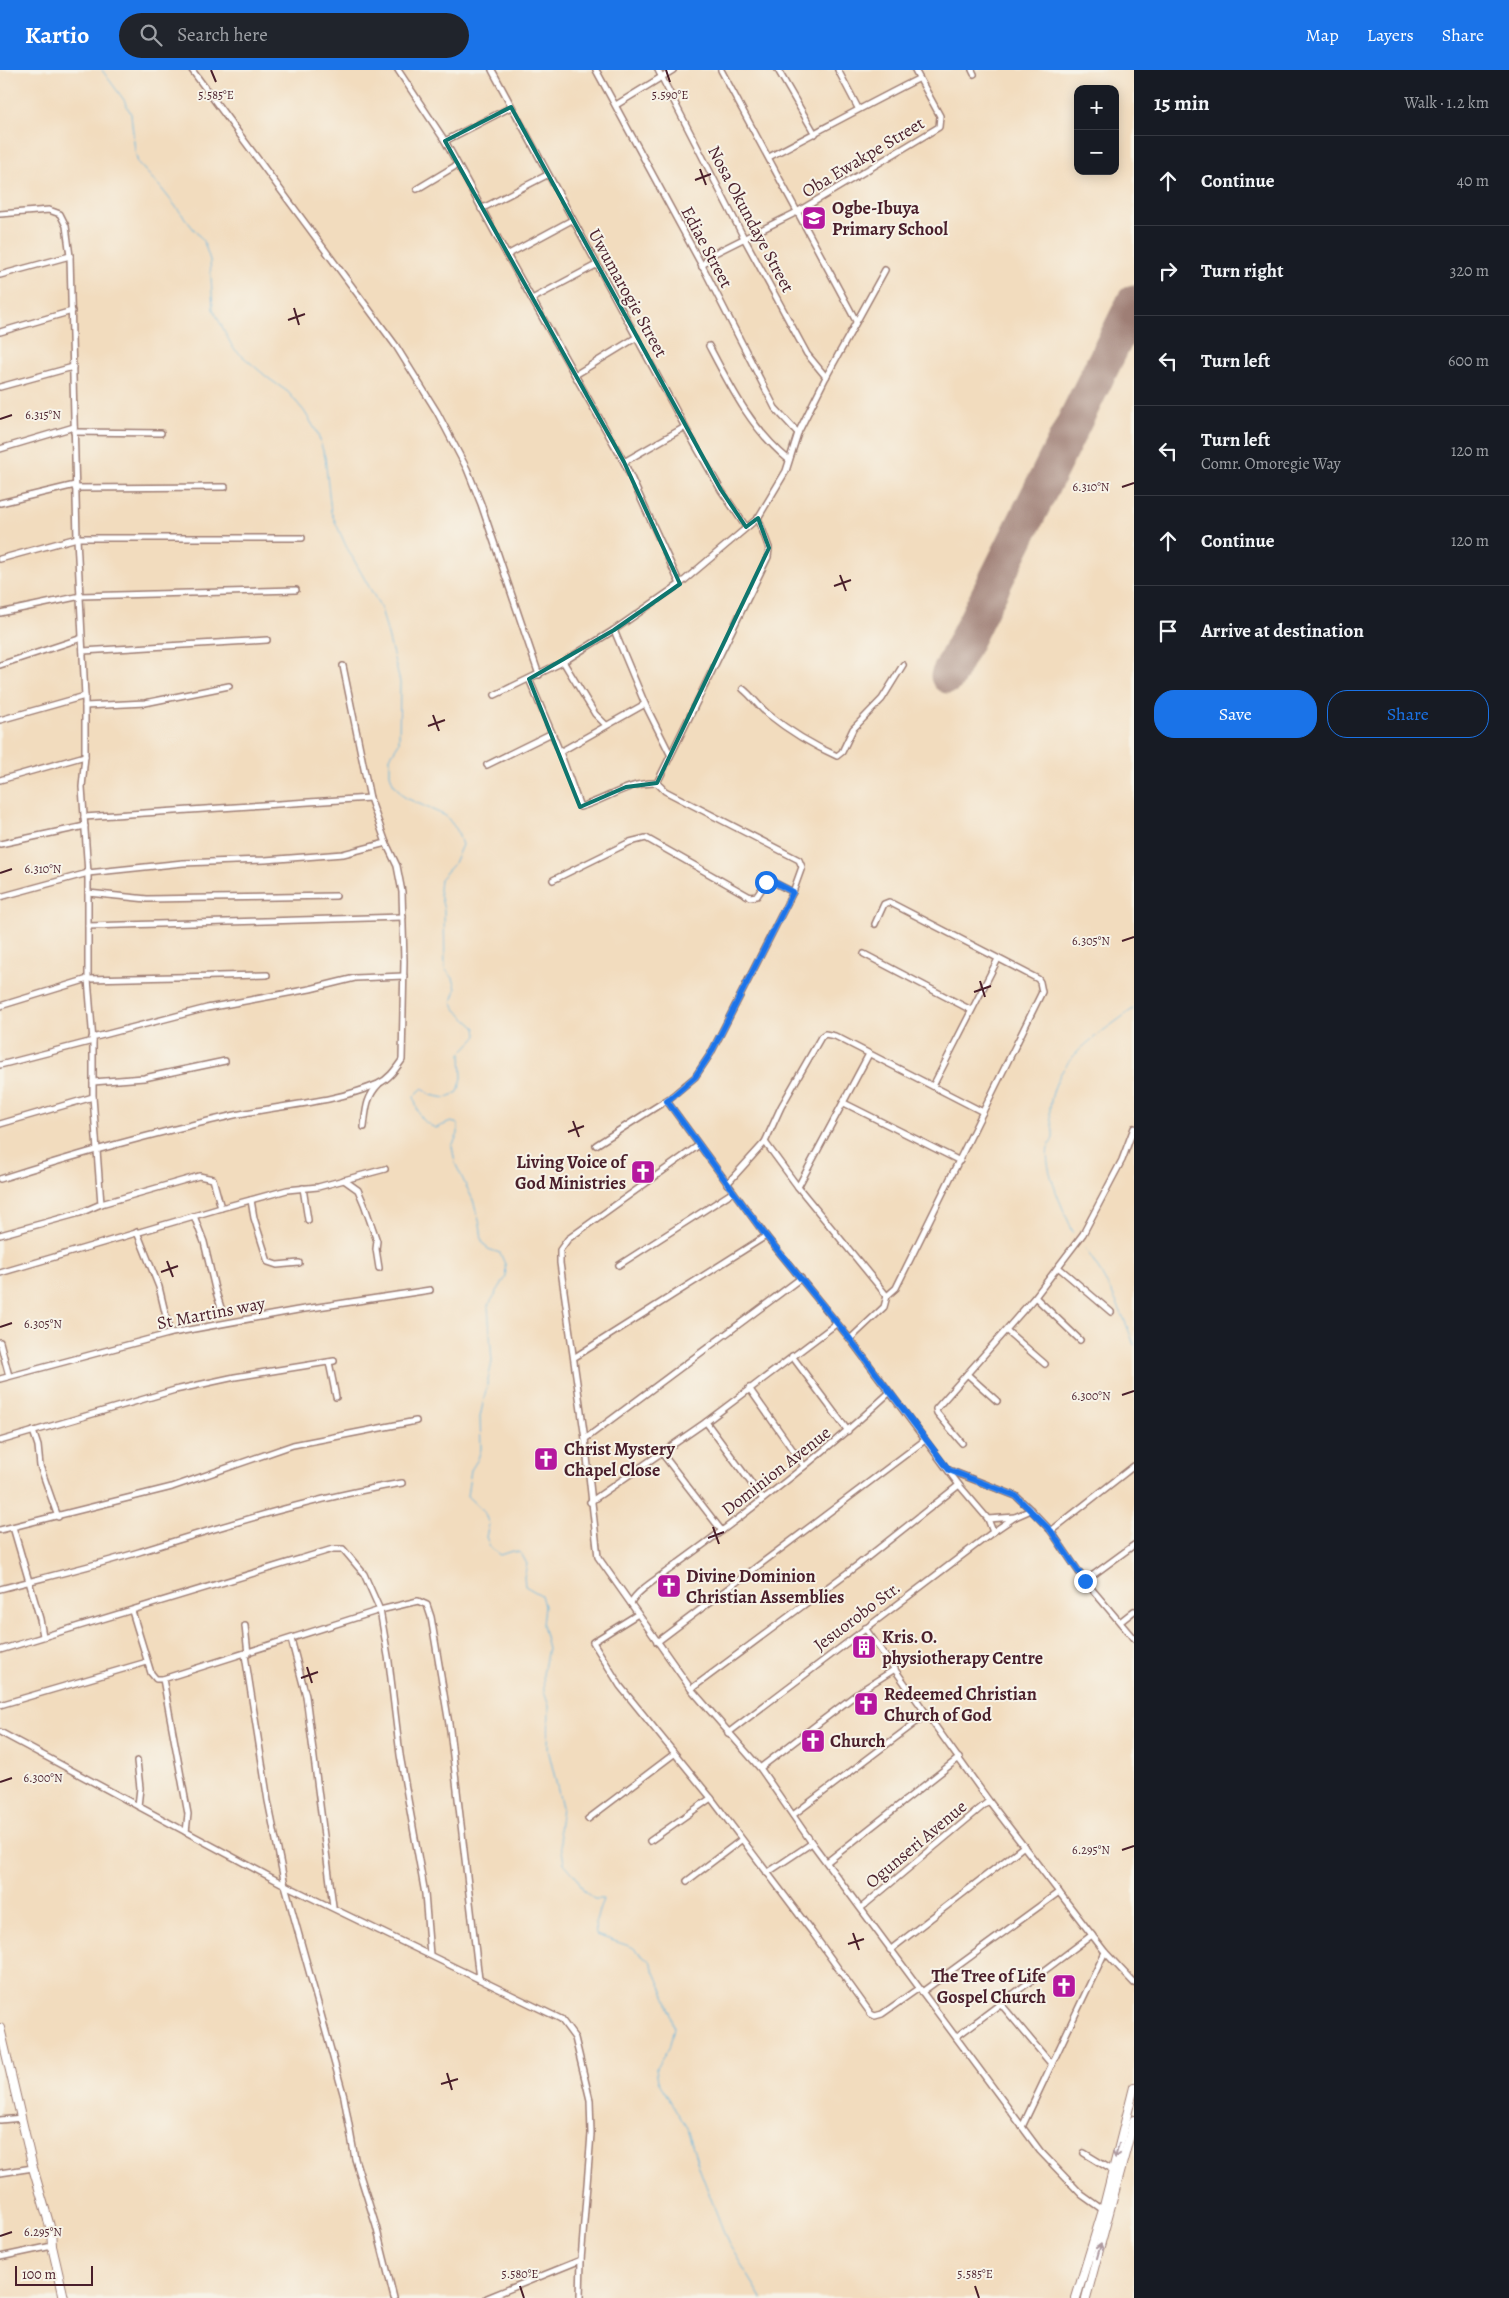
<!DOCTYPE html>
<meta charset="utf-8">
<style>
:root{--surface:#171b24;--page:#20242c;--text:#f1f3f6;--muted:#9ea1a6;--line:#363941;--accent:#1a73e8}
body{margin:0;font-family:Alegreya,serif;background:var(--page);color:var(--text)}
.controls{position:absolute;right:15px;top:15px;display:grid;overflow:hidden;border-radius:10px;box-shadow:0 2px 12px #0003}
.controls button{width:45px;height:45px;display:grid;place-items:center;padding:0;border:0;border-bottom:1px solid var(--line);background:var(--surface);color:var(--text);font:25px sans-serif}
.scale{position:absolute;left:15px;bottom:12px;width:78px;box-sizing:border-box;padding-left:5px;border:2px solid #4a1f2b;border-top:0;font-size:14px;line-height:18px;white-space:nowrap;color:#4a1f2b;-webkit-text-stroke:4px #f7f3e8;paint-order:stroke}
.stop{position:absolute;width:15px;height:15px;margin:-11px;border:4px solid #1a73e8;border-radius:50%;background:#fff}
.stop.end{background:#1a73e8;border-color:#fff;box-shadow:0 1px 5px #0008}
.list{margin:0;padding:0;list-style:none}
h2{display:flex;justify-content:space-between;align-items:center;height:65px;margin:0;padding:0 20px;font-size:21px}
h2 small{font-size:16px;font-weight:400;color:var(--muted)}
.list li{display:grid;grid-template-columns:32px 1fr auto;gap:15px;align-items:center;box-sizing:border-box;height:90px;padding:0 20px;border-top:1px solid var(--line)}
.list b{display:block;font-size:19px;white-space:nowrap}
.list p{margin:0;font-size:16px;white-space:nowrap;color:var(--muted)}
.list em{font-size:16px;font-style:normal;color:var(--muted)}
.actions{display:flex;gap:10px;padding:15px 20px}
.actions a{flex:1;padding:11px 0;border:1px solid var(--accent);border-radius:20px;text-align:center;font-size:18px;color:var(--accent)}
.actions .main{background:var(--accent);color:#fff}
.icon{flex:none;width:28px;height:28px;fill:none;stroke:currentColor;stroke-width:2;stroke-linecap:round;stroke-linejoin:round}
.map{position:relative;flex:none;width:1134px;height:2228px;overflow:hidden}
header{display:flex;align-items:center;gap:30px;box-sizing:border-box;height:70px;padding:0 25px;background:var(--accent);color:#fff}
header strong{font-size:24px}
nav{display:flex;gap:28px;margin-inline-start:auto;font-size:18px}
.search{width:350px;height:45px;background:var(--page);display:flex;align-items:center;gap:12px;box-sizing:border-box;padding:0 18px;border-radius:28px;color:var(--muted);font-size:19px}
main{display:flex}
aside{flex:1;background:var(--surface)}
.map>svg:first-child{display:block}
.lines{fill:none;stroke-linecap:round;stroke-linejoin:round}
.stream{stroke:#63b4de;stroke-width:1}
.runway{stroke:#9e7e74;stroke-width:35}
.street-casing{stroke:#9e7e74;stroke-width:8}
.secondary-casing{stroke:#9e7e74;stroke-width:10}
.street{stroke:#fff;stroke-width:5}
.secondary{stroke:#fff;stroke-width:8}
.oneway{stroke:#ae9aa0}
.route{stroke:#1a73e8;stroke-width:6}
.marked{fill:none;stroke:#0f766e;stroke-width:4;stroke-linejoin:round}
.ticks{fill:none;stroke:#4a1f2b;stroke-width:2}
.labels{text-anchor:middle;stroke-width:4;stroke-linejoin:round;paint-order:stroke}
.street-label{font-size:18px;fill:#4a1f2b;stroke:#f7f3e8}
.poi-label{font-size:18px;font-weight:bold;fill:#4a1f2b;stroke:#f7f3e8;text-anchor:start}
.ticks-label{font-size:12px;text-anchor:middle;fill:#4a1f2b;stroke:#f7f3e8;stroke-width:4;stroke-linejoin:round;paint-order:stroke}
</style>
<header>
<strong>Kartio</strong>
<div class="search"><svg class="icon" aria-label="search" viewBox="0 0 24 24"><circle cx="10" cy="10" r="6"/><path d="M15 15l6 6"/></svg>Search here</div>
<nav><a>Map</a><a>Layers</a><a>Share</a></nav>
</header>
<main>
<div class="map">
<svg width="1134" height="2228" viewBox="0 0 1134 2228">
<rect width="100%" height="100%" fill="#f7f3e8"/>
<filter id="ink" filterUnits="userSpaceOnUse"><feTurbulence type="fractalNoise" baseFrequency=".02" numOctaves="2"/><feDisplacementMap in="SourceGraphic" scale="10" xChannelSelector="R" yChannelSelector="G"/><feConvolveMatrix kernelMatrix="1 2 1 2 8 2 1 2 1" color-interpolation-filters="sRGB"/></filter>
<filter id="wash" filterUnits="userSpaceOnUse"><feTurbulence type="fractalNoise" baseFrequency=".0096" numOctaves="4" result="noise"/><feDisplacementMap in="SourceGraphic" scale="20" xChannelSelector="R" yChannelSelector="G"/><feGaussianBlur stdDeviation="1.12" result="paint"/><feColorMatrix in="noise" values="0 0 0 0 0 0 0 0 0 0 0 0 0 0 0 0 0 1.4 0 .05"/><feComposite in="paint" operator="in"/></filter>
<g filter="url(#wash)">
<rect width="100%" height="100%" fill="#f2dcbe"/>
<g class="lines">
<g class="stream">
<path d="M 102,0 L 124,30 L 131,44 L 135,81 L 138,93 L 161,118 L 204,172 L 210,190 L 213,239 L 233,278 L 268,308 L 288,322 L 304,341 L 317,362 L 325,387 L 331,442 L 346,476 L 381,538 L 400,612 L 399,673 L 390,687 L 390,704 L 393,713 L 404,727 L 446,746 L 457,760 L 462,775 L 453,795 L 440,809 L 439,820 L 444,840 L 445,899 L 453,908 L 456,919 L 452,932 L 456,940 L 476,958 L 477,966 L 461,983 L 462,1008 L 458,1022 L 446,1028 L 430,1025 L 423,1018 L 414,1026 C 417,1041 420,1052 436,1058 L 451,1052 L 458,1054 L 458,1064 L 452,1076 L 455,1093 L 473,1130 L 480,1154 L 482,1171 L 488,1179 L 500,1183 L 505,1194 L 506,1207 L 488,1236 L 492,1292 L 480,1347 L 481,1379 L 478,1389 L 471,1400 L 467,1426 L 484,1442 L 489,1454 L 486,1467 L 491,1479 L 500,1485 L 512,1481 L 521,1483 L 527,1494 L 524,1507 L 525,1516 L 541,1525 L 544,1536 L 542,1555 L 548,1578 L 543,1604 L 544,1622 L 549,1636 L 548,1679 L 562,1737 L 559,1760 L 564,1793 L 577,1808 L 584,1821 L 594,1829 L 603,1829 L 595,1853 L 596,1865 L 632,1877 L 650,1891 L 667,1930 L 674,1957 L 669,1978 L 656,1998 L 658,2011 L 687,2058 L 700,2100 L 728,2173 L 762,2228"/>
<path d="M 1073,1162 C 1065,1143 1043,1098 1048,1078 C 1049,1074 1052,1072 1053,1068 C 1054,1058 1049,1047 1050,1037 C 1056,986 1097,967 1134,938"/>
<path d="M 1085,1178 C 1106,1209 1122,1240 1134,1275"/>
</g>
<polyline class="runway" points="948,606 1134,232"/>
</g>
</g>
<g filter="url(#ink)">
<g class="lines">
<defs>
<g id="street">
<polyline points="192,0 396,276 437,342 467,399 481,434 539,605"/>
<polyline points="398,0 445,71 507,185 624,392 680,514"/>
<polyline points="492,0 685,357 721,420 746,457"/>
<polyline points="596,0 706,203 775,338 798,363"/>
<polyline points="658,0 744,168 807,284 826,307"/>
<polyline points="721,0 856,251"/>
<polyline points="778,0 815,64"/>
<polyline points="838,0 858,38"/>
<polyline points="972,0 974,4"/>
<polyline points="616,35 673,0"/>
<polyline points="445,71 511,37"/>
<path d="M 769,87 C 819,61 868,34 918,9"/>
<polyline points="417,119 457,95"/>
<polyline points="481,139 547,105"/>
<polyline points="0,144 49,140 60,144 66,156 70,186 77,468 85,626 85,686 82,717 88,803 88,909 93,971 93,1027 101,1134"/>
<polyline points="507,185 572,150"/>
<polyline points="702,197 709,186 797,142 939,57 940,46 915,0"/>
<polyline points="0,205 70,186"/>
<polyline points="532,229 596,195"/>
<polyline points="0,262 72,241"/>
<path d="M 709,276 C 731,318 752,360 789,390"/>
<polyline points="575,305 637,267"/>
<polyline points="0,317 73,297"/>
<polyline points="74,362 161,363"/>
<polyline points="0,379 74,357"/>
<polyline points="624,392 685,357"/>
<polyline points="75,418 225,417"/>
<polyline points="0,433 75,415"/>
<polyline points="0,489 77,468 302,468"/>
<polyline points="0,543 81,526 296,520"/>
<polyline points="614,560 645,634 670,684"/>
<polyline points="83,581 267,570"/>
<polyline points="564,593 595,644 606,655"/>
<polyline points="0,595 82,568"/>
<path d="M 529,609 L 560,682 L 580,737 C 609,729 626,712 657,713"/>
<path d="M 743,619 C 752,626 758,636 768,644 C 789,661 812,675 837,686 L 842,682 L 853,659 L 882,629 L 903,595"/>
<polyline points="495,625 563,592 614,560 680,514 758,448 786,401 798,363 826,307 885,200"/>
<polyline points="85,636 145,633 229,616"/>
<polyline points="0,650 85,626"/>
<polyline points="560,682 645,634"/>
<polyline points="487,695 552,663"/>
<polyline points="0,710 85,686"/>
<polyline points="657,713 768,487 769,478 758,448"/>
<polyline points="84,747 370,728"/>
<polyline points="0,774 85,756"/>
<polyline points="553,810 630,772 646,768 750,827 757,826 765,814 771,811 793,822"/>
<polyline points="88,823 147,829 336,826"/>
<polyline points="0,827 88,803 183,793 265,790 343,784 386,773"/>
<polyline points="88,856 403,847"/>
<polyline points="864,884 971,940"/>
<polyline points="0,936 88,909 267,905"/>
<polyline points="92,968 207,938 310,919 355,908 404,906"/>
<polyline points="869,984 798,1117 887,1226"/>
<polyline points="0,995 93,971"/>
<polyline points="93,1012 144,1008 225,991"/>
<polyline points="933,1016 998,889"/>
<polyline points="667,1031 766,1166 850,1269 959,1415 988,1449 993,1462"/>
<polyline points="844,1033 960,1091"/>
<polyline points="0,1054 93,1027"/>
<path d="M 364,1057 C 366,1040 366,1027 379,1014"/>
<polyline points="765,1072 798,1117"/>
<polyline points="596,1075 670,1028 695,1007 711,983 793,822 802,797 799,790 665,721 657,713"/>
<polyline points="699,1075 568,1169 560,1180 560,1193 585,1369 598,1487 691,1619 760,1698 812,1773 1040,2081 1082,2125 1103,2140"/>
<path d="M 0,1109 C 75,1085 150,1064 226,1047 C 276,1035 331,1034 378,1014 C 389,1009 395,1000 402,990 L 404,891 L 402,822 L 397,796 L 386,773 L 370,728 L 343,596"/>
<polyline points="344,1110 358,1120 364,1134 377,1171 376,1179 379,1198"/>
<polyline points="727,1114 765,1072 781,1037 821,967 825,964 835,966 983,1042"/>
<polyline points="303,1118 308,1150"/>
<polyline points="251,1130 254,1148 268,1192 277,1195 299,1193"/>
<polyline points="194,1146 204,1172 215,1219 222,1241"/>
<polyline points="137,1162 159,1217 169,1259"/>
<polyline points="0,1165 80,1143 101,1134 199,1106 213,1109 221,1138"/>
<polyline points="619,1195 733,1122"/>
<polyline points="1058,1197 1111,1242"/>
<polyline points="0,1203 221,1138 287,1120 318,1117 385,1099"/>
<polyline points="1035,1227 1080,1270"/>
<polyline points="1007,1261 1045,1294"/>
<polyline points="850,1269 884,1237 887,1226 896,1218 1042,922 1040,912 1038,909 889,832 884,834 875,854"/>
<polyline points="0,1272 9,1306"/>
<polyline points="792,1286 848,1361"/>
<polyline points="575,1287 766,1166"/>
<polyline points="329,1292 336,1327"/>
<polyline points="967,1304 997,1331"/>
<polyline points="0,1309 172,1263 298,1240 430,1220"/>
<polyline points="749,1318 804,1396"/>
<polyline points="706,1352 763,1429"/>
<polyline points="33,1361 38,1376 40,1396 58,1447"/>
<polyline points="585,1369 801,1208"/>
<polyline points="0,1371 175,1320 235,1307 334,1291"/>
<polyline points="962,1373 937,1343 936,1339 1035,1227 1083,1164 1122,1090 1134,1058"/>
<polyline points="661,1382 722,1461"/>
<polyline points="949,1400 1016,1426 1031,1440 1051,1461 1085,1511 1134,1569"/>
<polyline points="590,1432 706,1352 836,1254"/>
<polyline points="988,1449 1015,1447"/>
<polyline points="13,1457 40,1549 43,1566"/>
<polyline points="0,1460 172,1417 293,1375 416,1351"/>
<polyline points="1051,1461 1134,1396"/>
<polyline points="1085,1511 1134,1475"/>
<path d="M 0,1519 C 46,1507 93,1496 139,1482 C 226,1455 312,1428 402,1413"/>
<path d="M 631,1533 C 635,1521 666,1503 677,1494 C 750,1441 822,1385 889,1323"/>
<polyline points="132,1541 151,1603 156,1609 163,1609 380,1540 418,1531 427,1535 431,1547 450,1660 479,1909"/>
<polyline points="638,1544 593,1572 620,1616 711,1728 812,1862 871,1944 875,1946 882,1944 919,1918"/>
<polyline points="1120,1552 1134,1541"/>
<polyline points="245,1556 248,1584"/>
<polyline points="865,1558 989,1731 1105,1882 1134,1913"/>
<polyline points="291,1569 306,1626 333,1836"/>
<polyline points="657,1572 925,1370"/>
<polyline points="0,1580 333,1479 343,1479 364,1504 380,1540 389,1592 400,1685 425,1824 430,1885"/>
<polyline points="245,1585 268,1731 285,1815 344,2027 355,2089 376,2156 394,2228"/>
<polyline points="163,1609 188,1744 186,1762"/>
<polyline points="691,1619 859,1494 959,1415"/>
<polyline points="0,1635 147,1592"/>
<polyline points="0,1662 285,1815 561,1949 575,1968 590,2030 591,2064 581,2190 580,2228"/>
<polyline points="728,1663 993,1462 1015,1447 1031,1440"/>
<polyline points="137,1691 140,1718 138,1736"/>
<polyline points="760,1698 862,1620 895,1599"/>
<polyline points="793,1745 927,1644"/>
<polyline points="588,1749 674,1684"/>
<polyline points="650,1771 711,1728"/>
<polyline points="827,1792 959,1688"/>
<polyline points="767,1803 812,1773"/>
<polyline points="687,1811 741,1770"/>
<polyline points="861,1838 989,1731"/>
<polyline points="890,1880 1024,1776"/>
<polyline points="922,1922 1059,1822"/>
<polyline points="1001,1934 1052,1995"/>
<polyline points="956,1967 1092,1865"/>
<polyline points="0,2050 22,2048"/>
<polyline points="1022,2057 1105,1882"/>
<polyline points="1084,2083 1112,2100"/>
<polyline points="0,2103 33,2098"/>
<polyline points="0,2187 52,2176"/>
<polyline points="487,2228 581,2190"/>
</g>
<g id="secondary">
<polyline points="0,1958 33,2098 51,2160 52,2176 64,2228"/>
<polyline points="1076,2228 1103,2140 1134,2017"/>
<polyline points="1086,2228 1134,2050"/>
</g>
</defs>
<use href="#street" class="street-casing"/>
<use href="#secondary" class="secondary-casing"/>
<use href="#street" class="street"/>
<use href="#secondary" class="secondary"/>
</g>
<defs><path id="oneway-shaft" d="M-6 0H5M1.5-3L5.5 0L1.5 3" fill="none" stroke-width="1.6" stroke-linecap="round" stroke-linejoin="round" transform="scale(1.25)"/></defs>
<g class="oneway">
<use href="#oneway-shaft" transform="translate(1117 2081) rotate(105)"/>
<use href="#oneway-shaft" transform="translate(1099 2181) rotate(-74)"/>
</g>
</g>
<g class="lines" filter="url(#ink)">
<polyline class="route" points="766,812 774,812 793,822 711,983 695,1007 667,1031 766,1166 850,1269 949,1400 1016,1426 1051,1461 1085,1511"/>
</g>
<path class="marked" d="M 511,37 L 721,420 L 746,457 L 758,448 L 769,478 L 657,713 L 626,717 L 580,737 L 529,609 L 614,560 L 680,514 L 624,392 L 445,71 Z"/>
<path class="ticks" d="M 211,0 L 216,12M 666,0 L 670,12M 700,99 L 706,115M 695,110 L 711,104M 294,238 L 299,255M 288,250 L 305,244M 0,349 L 12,345M 1122,417 L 1134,413M 840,505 L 846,521M 834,516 L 851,510M 433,645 L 439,661M 428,656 L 445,650M 0,803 L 12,799M 1122,871 L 1134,867M 980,911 L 985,927M 974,922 L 991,916M 573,1051 L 579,1067M 568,1062 L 584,1056M 167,1191 L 173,1207M 161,1202 L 178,1196M 0,1257 L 12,1253M 1122,1325 L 1134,1321M 713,1457 L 719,1474M 708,1468 L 724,1462M 307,1597 L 312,1613M 301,1608 L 318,1602M 0,1712 L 12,1708M 1122,1780 L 1134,1776M 853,1863 L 859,1880M 848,1874 L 864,1869M 447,2003 L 452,2020M 441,2014 L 458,2009M 0,2166 L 12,2162M 520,2216 L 524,2228M 975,2216 L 979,2228"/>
<defs>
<symbol id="school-square" viewBox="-11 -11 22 22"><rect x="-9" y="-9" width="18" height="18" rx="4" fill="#b5179e" stroke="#f7f3e8"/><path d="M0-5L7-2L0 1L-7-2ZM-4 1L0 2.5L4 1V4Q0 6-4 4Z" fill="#fff"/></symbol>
<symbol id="church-square" viewBox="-11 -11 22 22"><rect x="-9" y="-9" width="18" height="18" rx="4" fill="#b5179e" stroke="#f7f3e8"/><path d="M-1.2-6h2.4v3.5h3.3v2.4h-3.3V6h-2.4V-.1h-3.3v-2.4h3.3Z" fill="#fff"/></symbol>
<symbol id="building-square" viewBox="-11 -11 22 22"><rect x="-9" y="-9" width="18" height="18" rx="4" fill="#b5179e" stroke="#f7f3e8"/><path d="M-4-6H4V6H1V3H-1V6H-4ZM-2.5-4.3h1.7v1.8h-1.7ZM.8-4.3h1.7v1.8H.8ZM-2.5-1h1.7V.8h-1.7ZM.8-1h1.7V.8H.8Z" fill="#fff"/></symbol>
</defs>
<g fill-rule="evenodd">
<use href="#school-square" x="800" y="134" width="28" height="28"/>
<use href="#church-square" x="629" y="1088" width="28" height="28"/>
<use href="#church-square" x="532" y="1375" width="28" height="28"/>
<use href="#church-square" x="655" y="1502" width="28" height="28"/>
<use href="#building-square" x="850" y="1563" width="28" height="28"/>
<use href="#church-square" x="852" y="1620" width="28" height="28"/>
<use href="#church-square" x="799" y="1657" width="28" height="28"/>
<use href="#church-square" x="1050" y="1902" width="28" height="28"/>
</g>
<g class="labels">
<g class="street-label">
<text transform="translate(863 87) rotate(-31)" y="6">Oba Ewakpe Street</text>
<text transform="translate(751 149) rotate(62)" y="6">Nosa Okundaye Street</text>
<text transform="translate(707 177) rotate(62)" y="6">Ediae Street</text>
<text transform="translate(628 223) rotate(61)" y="6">Uwumarogie Street</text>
<text transform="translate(211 1243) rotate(-11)" y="6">St Martins way</text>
<text transform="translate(776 1401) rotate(-38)" y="6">Dominion Avenue</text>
<text transform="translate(857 1546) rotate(-37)" y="6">Jesuorobo Str.</text>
<text transform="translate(916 1774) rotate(-40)" y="6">Ogunseri Avenue</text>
</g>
<g class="poi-label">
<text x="832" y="144">Ogbe-Ibuya<tspan x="832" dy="21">Primary School</tspan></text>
<text x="626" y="1098" text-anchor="end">Living Voice of<tspan x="626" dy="21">God Ministries</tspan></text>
<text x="564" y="1385">Christ Mystery<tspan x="564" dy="21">Chapel Close</tspan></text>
<text x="686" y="1512">Divine Dominion<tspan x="686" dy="21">Christian Assemblies</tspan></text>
<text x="882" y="1573">Kris. O.<tspan x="882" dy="21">physiotherapy Centre</tspan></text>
<text x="884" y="1630">Redeemed Christian<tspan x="884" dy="21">Church of God</tspan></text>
<text x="830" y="1677">Church</text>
<text x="1046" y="1912" text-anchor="end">The Tree of Life<tspan x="1046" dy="21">Gospel Church</tspan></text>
</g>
</g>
<g class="ticks-label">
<text x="216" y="29">5.585°E</text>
<text x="670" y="29">5.590°E</text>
<text x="43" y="349">6.315°N</text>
<text x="1091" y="421">6.310°N</text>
<text x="43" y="803">6.310°N</text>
<text x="1091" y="875">6.305°N</text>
<text x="43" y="1258">6.305°N</text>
<text x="1091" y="1330">6.300°N</text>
<text x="43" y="1712">6.300°N</text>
<text x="1091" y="1784">6.295°N</text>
<text x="43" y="2166">6.295°N</text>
<text x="520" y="2208">5.580°E</text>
<text x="975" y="2208">5.585°E</text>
</g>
</svg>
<div class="controls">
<button>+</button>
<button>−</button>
</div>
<div class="scale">100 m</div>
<div class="stop" style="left:766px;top:812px"></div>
<div class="stop end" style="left:1085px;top:1511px"></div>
</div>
<aside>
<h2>15 min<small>Walk · 1.2 km</small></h2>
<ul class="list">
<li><svg class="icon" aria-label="ahead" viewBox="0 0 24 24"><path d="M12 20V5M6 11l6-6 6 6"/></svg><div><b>Continue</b></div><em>40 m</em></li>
<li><svg class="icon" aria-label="right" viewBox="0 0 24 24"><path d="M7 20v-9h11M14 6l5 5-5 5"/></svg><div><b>Turn right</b></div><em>320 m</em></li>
<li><svg class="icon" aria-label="left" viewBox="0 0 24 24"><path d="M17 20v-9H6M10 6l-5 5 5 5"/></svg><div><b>Turn left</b></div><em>600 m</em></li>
<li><svg class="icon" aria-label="left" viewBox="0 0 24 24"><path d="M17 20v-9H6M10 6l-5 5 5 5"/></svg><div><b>Turn left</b><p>Comr. Omoregie Way</p></div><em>120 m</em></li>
<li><svg class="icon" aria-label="ahead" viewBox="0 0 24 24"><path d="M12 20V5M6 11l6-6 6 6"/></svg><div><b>Continue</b></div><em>120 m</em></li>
<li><svg class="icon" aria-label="arrive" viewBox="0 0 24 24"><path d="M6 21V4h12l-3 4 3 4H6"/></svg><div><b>Arrive at destination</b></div></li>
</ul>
<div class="actions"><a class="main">Save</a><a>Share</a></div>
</aside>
</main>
